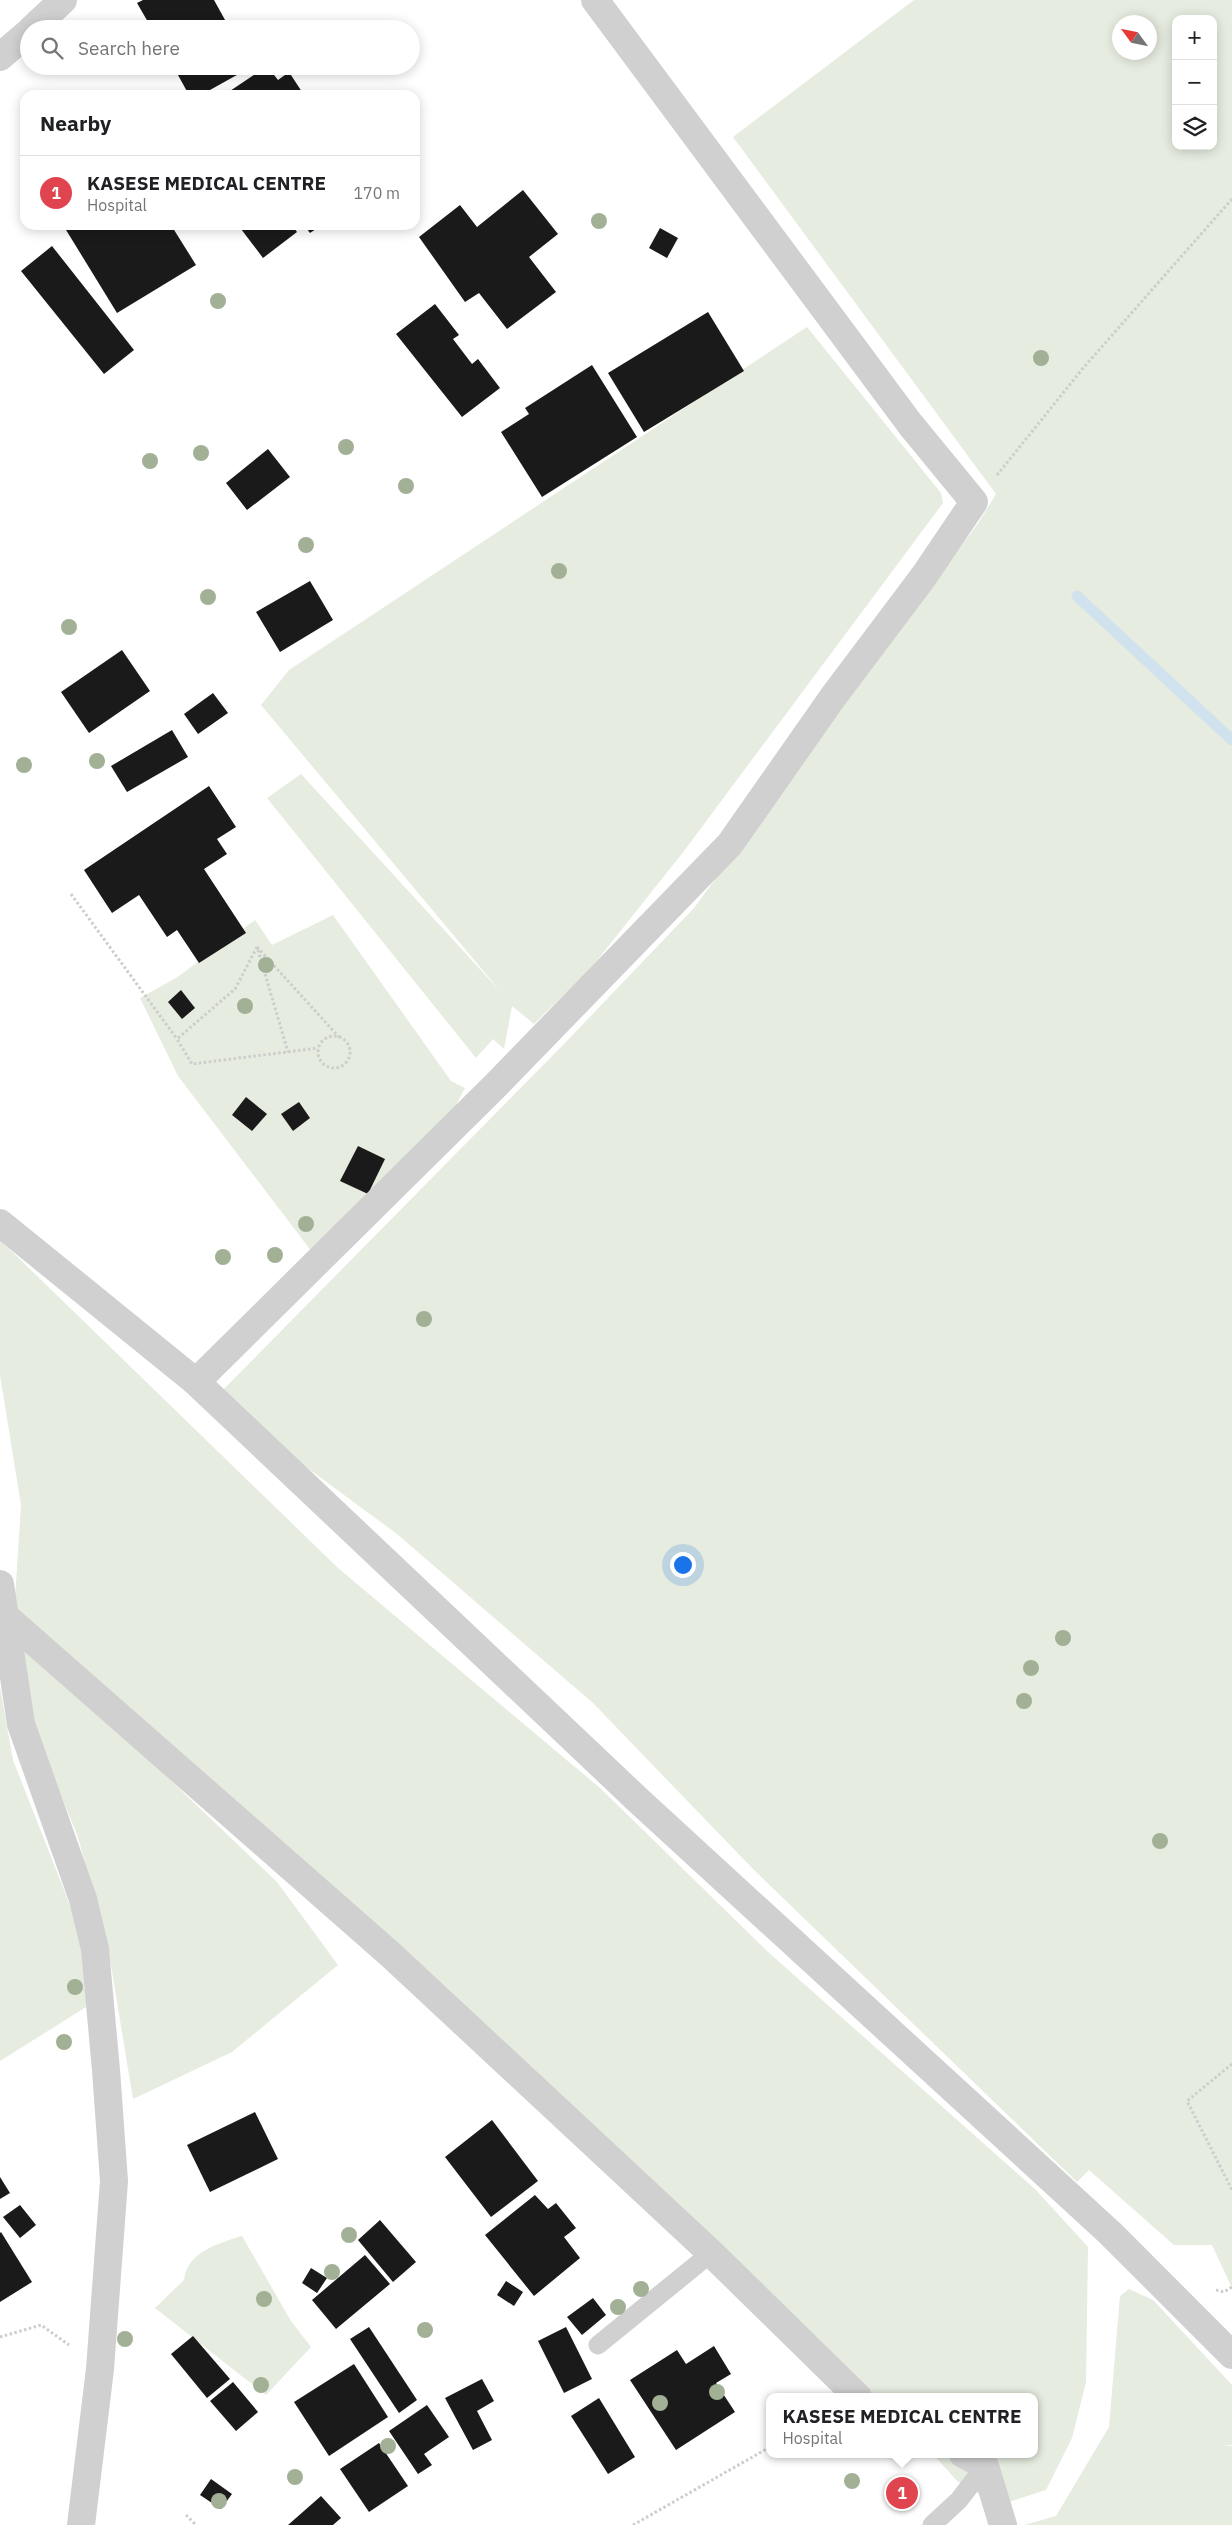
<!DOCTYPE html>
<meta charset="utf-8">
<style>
:root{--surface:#fff;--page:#f2f2f2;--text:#202124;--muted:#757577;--line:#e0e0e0;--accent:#e63946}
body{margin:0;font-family:"IBM Plex Sans",sans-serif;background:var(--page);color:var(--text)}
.controls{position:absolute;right:15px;top:15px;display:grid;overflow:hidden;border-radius:10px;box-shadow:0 2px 12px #0003}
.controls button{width:45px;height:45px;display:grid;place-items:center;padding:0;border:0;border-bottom:1px solid var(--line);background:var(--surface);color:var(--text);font:25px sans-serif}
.compass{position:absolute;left:1112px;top:15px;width:45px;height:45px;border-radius:50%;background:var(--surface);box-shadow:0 2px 12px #0003;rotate:303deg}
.you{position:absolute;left:682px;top:1564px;width:18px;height:18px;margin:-12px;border:4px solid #fff;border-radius:50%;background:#1a73e8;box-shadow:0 0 0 8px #1a73e833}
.badge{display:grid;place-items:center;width:32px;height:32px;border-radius:50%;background:var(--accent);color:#fff;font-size:16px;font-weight:700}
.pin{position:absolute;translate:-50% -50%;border:2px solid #fff;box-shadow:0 1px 5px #0006}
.popup{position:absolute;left:766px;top:2393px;width:272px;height:65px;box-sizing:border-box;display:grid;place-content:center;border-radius:10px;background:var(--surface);filter:drop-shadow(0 1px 4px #0005);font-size:16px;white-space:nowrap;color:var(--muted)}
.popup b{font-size:19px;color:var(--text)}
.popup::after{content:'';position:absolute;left:50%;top:100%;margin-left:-10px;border:10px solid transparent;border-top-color:var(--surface)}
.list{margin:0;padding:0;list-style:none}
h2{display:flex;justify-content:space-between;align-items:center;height:65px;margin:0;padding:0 20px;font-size:21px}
h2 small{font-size:16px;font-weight:400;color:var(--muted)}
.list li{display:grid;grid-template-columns:32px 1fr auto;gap:15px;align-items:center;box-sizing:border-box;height:75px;padding:0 20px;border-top:1px solid var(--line)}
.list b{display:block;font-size:19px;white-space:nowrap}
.list p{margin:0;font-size:16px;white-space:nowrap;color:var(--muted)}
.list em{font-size:16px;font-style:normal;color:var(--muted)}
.icon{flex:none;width:28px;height:28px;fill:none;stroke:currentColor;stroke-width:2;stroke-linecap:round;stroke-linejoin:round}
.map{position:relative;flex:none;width:1232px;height:2525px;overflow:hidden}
.search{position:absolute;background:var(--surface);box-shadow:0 2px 12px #0003;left:20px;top:20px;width:400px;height:55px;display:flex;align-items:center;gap:12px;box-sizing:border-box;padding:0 18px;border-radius:28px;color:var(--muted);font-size:19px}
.panel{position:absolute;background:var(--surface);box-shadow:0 2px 12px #0003;left:20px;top:90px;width:400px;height:140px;border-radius:15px}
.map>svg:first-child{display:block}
.green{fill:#e6ecdf;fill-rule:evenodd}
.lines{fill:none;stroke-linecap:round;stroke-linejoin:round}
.stream{stroke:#cfe2ee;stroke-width:11}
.building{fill:#1a1a1a}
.path{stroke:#cdcdcd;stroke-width:3;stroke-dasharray:2.5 2.5;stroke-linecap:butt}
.service{stroke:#d0d0d0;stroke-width:19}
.minor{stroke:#d0d0d0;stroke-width:28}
.tree{fill:#a2b095}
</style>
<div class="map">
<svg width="1232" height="2525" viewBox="0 0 1232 2525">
<rect width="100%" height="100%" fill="#fff"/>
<g class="green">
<path d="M 914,0 L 1232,0 L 1232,2288 L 1212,2245 L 1174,2245 L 1089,2170 L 1077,2182 L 753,1869 L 593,1703 L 397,1534 L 214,1399 L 564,1044 L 694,908 L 979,522 L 996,494 L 733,137 ZM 1176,19 L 1213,19 L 1213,146 L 1176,146 ZM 1120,22 L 1150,22 L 1150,52 L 1120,52 Z"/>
<polygon points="807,327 941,493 943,503 684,851 591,968 534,1024 512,1006 504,1049 493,1039 476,1058 267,798 301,774 501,992 261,705 289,670"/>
<polygon points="333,915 451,1081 465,1088 455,1107 315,1256 178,1076 140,998 176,978 255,920 272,945"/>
<polygon points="0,1240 338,1568 600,1788 767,1951 1036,2190 1088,2247 1086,2382 1072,2438 1046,2490 999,2505 957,2481 933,2454 1034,2454 1034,2397 874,2397 727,2256 14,1614 21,1505 0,1375"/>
<polygon points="18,1644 144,1755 277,1882 338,1965 232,2052 133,2099 107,1941 77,1834 31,1725"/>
<polygon points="0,1687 13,1760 86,1946 94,2002 0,2061"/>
<path d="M 242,2236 L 291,2321 L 311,2347 L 266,2395 L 155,2308 L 184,2280 C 187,2252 219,2243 242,2236 Z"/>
<polygon points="1129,2289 1153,2300 1232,2385 1232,2445 1222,2446 1232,2446 1232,2525 1024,2525 1056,2516 1109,2427 1120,2296"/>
</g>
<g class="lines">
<polyline class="stream" points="1077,596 1232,740"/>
</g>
<g class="building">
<polygon points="143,0 214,0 230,29 152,29 137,3"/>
<polygon points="173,66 253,66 201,95 189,95"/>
<polygon points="267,66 278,80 289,72 304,95 224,95"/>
<polygon points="523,190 558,234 529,257 556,292 507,329 479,293 465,302 419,237 460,205 477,227"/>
<polygon points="63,225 171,225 196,265 117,313"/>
<polygon points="238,225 292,225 297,232 263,258"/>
<polygon points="304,225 322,225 310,233"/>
<polygon points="660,228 678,238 667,258 649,248"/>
<polygon points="52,246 134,350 104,374 21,271"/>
<polygon points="435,304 459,335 453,339 472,364 478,359 500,388 462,417 396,334"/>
<polygon points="708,312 744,371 644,432 608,373"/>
<polygon points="592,365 637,437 542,497 501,432 529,414 525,408"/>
<polygon points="268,449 290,477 247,510 226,483"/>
<polygon points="310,581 333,620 280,652 256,612"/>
<polygon points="122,650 150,691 89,733 61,692"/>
<polygon points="213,693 228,713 198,734 184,714"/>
<polygon points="172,730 188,757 127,792 111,766"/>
<polygon points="209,786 236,827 217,839 227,854 204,869 246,933 199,963 177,930 167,937 139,895 112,913 84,870"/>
<polygon points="181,990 195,1008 182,1019 168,1002"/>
<polygon points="246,1097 267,1114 252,1131 232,1115"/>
<polygon points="299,1102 310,1118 293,1131 281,1114"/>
<polygon points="358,1146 385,1159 368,1194 340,1181"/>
<polygon points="255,2112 278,2159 210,2192 187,2145"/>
<polygon points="492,2120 538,2181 491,2217 445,2157"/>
<polygon points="0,2177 10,2193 0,2199"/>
<polygon points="535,2195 548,2209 556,2203 576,2228 564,2237 580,2258 534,2296 485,2235"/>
<polygon points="20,2205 36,2225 20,2238 3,2217"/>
<polygon points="380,2220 416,2262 393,2282 358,2240"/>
<polygon points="1,2232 32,2282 0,2302 0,2233"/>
<polygon points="365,2255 390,2284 336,2329 312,2300"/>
<polygon points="311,2268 327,2278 317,2293 302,2283"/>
<polygon points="506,2281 523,2292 514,2306 497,2295"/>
<polygon points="593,2298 606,2315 582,2335 567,2317"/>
<polygon points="369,2327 417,2400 399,2413 350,2339"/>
<polygon points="566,2327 592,2379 564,2393 538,2341"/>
<polygon points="193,2336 230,2379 207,2398 171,2354"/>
<polygon points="714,2346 731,2374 716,2383 735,2412 676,2450 630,2380 677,2350 686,2364"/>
<polygon points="354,2364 388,2417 329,2456 294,2402"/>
<polygon points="482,2379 494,2401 477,2411 492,2440 473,2450 445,2398"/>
<polygon points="233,2382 258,2412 236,2431 210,2401"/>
<polygon points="599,2398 635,2457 608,2474 571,2416"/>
<polygon points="427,2405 449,2437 424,2454 432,2465 418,2474 389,2431"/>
<polygon points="379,2443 408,2486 369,2512 340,2469"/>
<polygon points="211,2479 232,2494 221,2509 200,2495"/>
<polygon points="321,2496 341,2518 333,2525 288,2525"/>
</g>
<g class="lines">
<g class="path">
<polyline points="997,475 1084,367 1232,199"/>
<polyline points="71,894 177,1039"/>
<polyline points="257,947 235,989 177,1039 192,1064 318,1048"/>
<polyline points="257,947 339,1037"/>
<polyline points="258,950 288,1052"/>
<circle cx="334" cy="1052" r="16"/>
<polyline points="1232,2064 1187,2101 1232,2190"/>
<polyline points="1216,2290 1224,2292 1232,2287"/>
<polyline points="0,2337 41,2325 69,2345"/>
<polyline points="186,2515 196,2525"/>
<polyline points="633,2525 770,2447"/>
</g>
<g class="service">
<polyline points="598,2345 711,2253"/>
<polyline points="932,2525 959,2500 985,2466"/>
</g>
<g class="minor">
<polyline points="32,29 63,0"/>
<polyline points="0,57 29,32"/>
<polyline points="0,1223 196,1382 639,1801 1110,2233 1232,2355"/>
<polyline points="196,1382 495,1086 730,844 833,697 924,576 974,502 910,424 595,0"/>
<polyline points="0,1584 21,1724 83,1899 95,1949 106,2070 114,2181 100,2369 81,2525"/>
<polyline points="6,1617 391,1955 711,2253 858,2397"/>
<polyline points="963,2454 985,2466 1003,2525"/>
</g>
</g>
<g class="tree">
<circle cx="599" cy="221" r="8"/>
<circle cx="218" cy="301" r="8"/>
<circle cx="1041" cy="358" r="8"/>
<circle cx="346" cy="447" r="8"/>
<circle cx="201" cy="453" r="8"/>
<circle cx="150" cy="461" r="8"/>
<circle cx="406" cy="486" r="8"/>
<circle cx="306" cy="545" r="8"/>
<circle cx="559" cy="571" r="8"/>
<circle cx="208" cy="597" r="8"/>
<circle cx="69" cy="627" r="8"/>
<circle cx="97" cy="761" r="8"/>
<circle cx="24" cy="765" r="8"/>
<circle cx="266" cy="965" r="8"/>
<circle cx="245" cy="1006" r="8"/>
<circle cx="306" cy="1224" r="8"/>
<circle cx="275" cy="1255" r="8"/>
<circle cx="223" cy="1257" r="8"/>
<circle cx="424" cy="1319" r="8"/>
<circle cx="1063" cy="1638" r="8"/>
<circle cx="1031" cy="1668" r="8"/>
<circle cx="1024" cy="1701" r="8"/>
<circle cx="1160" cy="1841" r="8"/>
<circle cx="75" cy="1987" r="8"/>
<circle cx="64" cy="2042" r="8"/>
<circle cx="349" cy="2235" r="8"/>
<circle cx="332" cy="2272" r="8"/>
<circle cx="641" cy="2289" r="8"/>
<circle cx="264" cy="2299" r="8"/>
<circle cx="618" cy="2307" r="8"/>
<circle cx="425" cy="2330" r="8"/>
<circle cx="125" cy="2339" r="8"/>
<circle cx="261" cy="2385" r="8"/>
<circle cx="717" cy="2392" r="8"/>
<circle cx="660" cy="2403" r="8"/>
<circle cx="388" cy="2446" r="8"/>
<circle cx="295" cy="2477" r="8"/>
<circle cx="852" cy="2481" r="8"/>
<circle cx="219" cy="2501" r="8"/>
</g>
</svg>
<div class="controls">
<button>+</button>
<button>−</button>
<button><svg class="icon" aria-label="layers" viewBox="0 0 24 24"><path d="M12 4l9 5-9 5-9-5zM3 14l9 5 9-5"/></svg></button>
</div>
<svg class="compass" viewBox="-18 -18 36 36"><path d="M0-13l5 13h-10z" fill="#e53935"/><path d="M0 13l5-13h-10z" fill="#757577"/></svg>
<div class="you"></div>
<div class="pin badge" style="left:902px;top:2493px;background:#e0444e">1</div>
<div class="popup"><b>KASESE MEDICAL CENTRE</b>Hospital</div>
<div class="search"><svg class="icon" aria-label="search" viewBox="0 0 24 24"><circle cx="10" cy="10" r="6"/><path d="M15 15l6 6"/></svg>Search here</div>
<section class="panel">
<h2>Nearby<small></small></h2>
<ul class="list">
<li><span class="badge" style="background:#e0444e">1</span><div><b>KASESE MEDICAL CENTRE</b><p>Hospital</p></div><em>170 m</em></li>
</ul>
</section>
</div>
